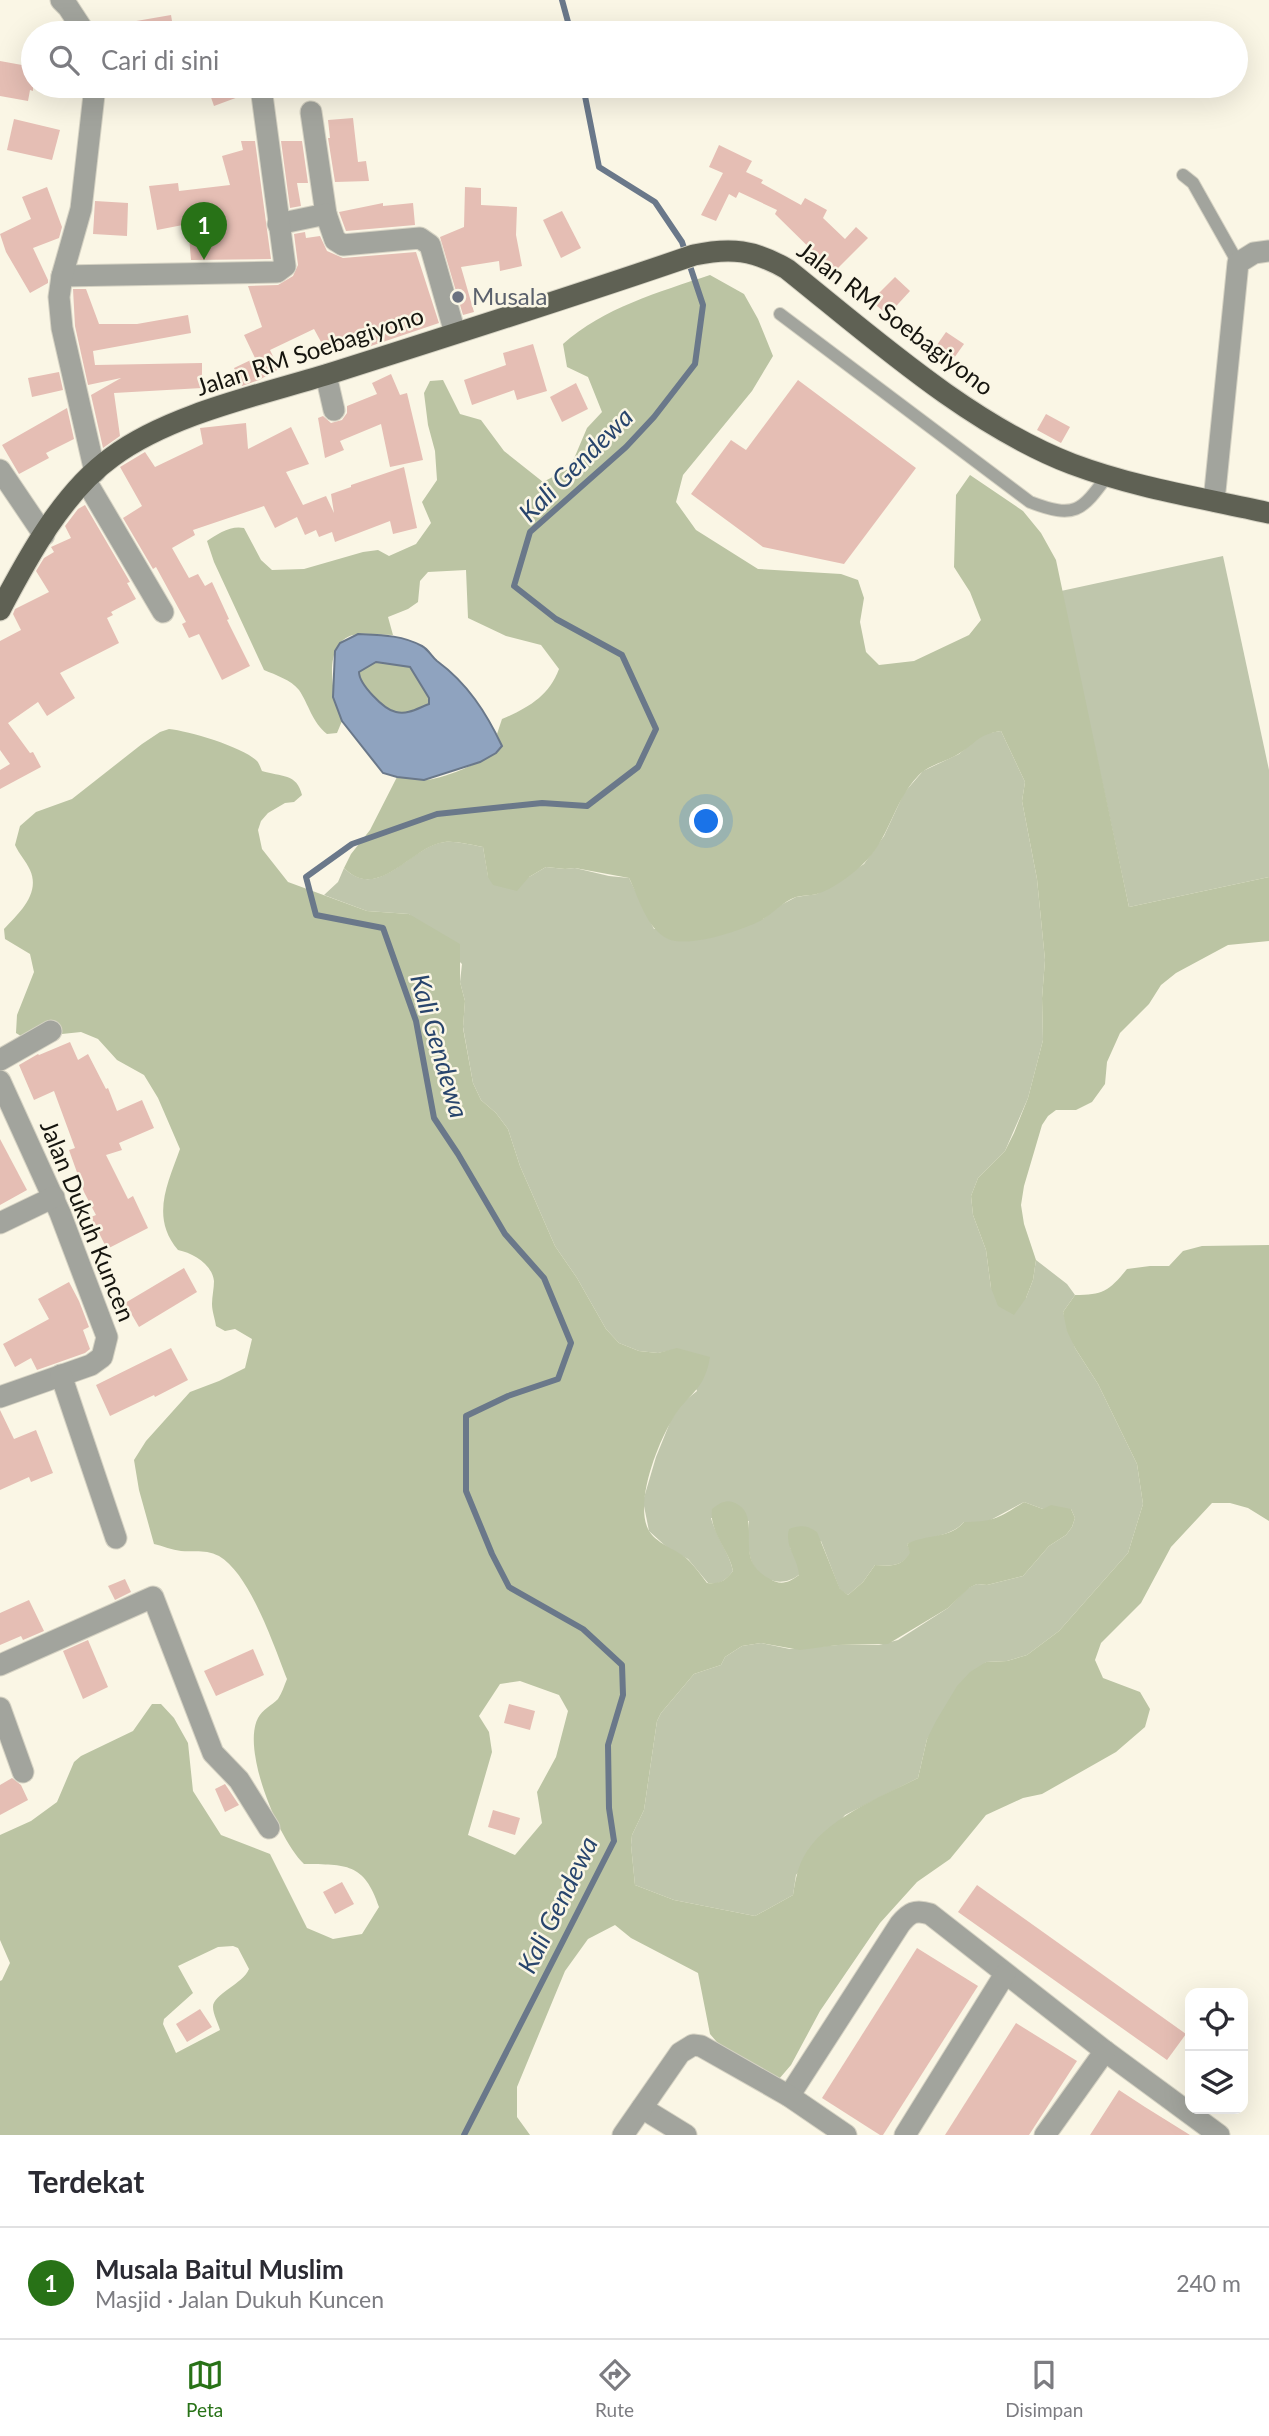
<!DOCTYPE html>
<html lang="id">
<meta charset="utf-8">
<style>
:root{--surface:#fff;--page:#f7f7f7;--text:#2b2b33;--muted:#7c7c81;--line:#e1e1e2;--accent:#287217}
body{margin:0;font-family:Lato,sans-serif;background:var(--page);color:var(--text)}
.controls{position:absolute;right:21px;bottom:21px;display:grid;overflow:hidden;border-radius:14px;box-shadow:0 7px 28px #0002}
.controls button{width:63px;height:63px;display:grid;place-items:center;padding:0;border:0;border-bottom:2px solid var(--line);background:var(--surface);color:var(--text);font:35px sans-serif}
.you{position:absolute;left:707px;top:822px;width:24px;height:24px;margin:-18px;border:5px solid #fff;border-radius:50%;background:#1a73e8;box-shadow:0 0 0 10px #1a73e833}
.badge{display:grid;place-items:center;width:46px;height:46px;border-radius:50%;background:var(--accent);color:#fff;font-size:23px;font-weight:700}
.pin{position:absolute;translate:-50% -58px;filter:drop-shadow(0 2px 4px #0008)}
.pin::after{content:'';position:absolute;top:37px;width:24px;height:21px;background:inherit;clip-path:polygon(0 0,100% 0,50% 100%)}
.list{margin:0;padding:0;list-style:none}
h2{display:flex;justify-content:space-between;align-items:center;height:91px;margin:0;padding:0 28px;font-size:30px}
h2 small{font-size:23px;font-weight:400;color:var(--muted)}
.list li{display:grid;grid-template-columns:46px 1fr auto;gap:21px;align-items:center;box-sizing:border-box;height:112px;padding:0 28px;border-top:2px solid var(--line)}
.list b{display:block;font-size:26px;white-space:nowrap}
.list p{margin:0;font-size:23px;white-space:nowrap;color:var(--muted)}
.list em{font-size:23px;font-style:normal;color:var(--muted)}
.icon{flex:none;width:38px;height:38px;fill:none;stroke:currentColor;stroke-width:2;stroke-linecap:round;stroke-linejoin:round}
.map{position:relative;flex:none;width:1269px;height:2135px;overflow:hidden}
.search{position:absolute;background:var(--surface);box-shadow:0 7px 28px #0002;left:21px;right:21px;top:21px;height:77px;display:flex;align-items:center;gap:18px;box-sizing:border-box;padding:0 24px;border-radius:38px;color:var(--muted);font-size:26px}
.sheet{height:203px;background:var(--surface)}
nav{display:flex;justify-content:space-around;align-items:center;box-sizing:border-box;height:98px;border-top:2px solid var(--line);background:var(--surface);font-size:19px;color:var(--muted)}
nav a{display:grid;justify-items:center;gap:4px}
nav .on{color:var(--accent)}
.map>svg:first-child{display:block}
.green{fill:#bfc6ac}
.forest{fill:#bbc4a3;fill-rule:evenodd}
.water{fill:#8fa3bf;stroke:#6a788a;stroke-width:2;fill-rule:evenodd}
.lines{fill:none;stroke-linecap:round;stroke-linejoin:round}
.stream{stroke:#6a788a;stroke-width:6}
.building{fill:#e5beb4}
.lane-casing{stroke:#d5d2c3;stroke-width:14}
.street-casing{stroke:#d5d2c3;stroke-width:23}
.primary-casing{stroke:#d5d2c3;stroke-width:23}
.lane{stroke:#a2a49d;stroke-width:12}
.street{stroke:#a2a49d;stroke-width:21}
.primary{stroke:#5f6154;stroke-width:21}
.worship-dot{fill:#6b7280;stroke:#faf6e5;stroke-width:2.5}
.labels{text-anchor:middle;stroke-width:5;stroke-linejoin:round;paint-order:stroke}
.worship-label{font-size:24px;fill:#5b616d;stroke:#faf6e5;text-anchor:start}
.street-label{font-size:24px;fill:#15140e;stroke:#faf6e5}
.water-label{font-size:26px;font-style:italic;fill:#28456d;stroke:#faf6e5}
</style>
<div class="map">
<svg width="1269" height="2135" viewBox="0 0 1269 2135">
<rect width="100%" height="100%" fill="#faf6e5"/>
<g class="green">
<polygon points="1223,556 1269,770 1269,877 1129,907 1061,591"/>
<path d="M 1001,731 L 1025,782 L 1022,801 L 1037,879 L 1045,960 L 1042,998 L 1043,1040 L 1028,1098 L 1005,1151 L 978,1178 L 971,1196 L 973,1215 L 986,1250 L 991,1288 L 1026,1298 L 1033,1280 L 1036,1260 L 1067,1284 L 1075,1295 L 1063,1312 L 1075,1348 L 1098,1384 L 1137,1464 L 1143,1504 L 1128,1553 L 1059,1631 L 1027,1655 L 1007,1661 L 986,1662 L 927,1739 L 918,1778 L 845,1815 L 796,1875 L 793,1895 L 755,1916 L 674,1900 L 635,1885 L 631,1845 L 632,1835 L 644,1810 L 657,1721 L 661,1713 L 694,1674 L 721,1665 L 725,1657 L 742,1646 L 761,1643 L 790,1649 L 838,1645 L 879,1645 L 898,1640 L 948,1608 L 968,1588 L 977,1584 L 987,1585 L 1023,1576 L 1049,1546 L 1066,1535 L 1072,1527 L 1075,1518 L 1071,1509 L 1043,1509 L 1024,1502 L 985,1523 L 964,1522 C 952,1536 926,1538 907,1544 L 911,1553 C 901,1567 891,1566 875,1565 L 863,1582 L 848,1595 L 840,1590 L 821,1541 L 790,1547 L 799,1566 L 800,1574 C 782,1589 759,1581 751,1560 C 747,1547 748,1534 749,1521 L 711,1518 C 716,1537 729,1552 733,1571 C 725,1581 720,1585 708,1583 L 688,1559 L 670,1550 L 649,1531 L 643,1501 L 656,1457 L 671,1420 L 682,1403 L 697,1391 L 678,1349 L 658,1353 L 639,1351 L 619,1343 L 606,1329 L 577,1278 L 555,1246 L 520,1166 L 508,1129 L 496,1113 L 481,1100 L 473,1083 L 463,1027 L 465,1001 L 460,982 L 462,964 L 409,914 L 367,911 L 324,895 L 338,882 L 344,868 C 379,903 411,845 445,842 C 457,841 471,845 483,847 L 488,876 L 529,877 L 546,867 L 565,869 L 575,868 L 609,876 L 629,878 L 654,929 L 763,919 L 779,906 L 796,897 L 817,894 L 864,864 L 884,836 L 904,793 L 923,771 L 959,754 L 982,734 Z"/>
</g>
<g class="forest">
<path d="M 710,275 L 744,294 L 758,319 L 773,356 L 752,391 L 683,475 L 676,502 L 696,530 L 758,569 L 841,574 L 858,580 L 864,598 L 860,622 L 866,652 L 879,665 L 914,661 L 969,635 L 981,620 L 970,592 L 954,567 L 956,495 L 970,475 L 1023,511 L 1041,533 L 1056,560 L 1129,907 L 1269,877 L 1269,941 L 1228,945 L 1176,973 L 1161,985 L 1149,1004 L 1120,1033 L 1107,1062 L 1105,1084 L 1092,1102 L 1076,1110 L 1056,1110 L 1048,1116 L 1042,1125 L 1024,1186 L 1021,1205 L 1024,1224 L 1036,1260 L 1033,1280 L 1026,1298 L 1014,1315 L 998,1306 L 991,1288 L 986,1250 L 973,1215 L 971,1196 L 978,1178 L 1005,1151 L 1014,1133 L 1028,1098 L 1043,1040 L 1042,998 L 1045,960 L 1037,879 L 1022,801 L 1025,782 L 1001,731 C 977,735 979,741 960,753 C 947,762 929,764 918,776 C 893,802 889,841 862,865 C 850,876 833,889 817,894 C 810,896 803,895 796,897 C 782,902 773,914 760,921 C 740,931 689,948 668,939 C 646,928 639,898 629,878 L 575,868 L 565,869 L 546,867 L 529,877 L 517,891 L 493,885 L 488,877 L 483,847 C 471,845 457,841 445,842 C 411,846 379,903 344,868 L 351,854 L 370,830 L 397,777 C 406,777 416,780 425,780 C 444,779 489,760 502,746 L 497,734 L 502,719 C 528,708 549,696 559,669 L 541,645 L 506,636 L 468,618 L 466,570 L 428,572 L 420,581 L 418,602 L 408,609 L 388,617 L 393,635 C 382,635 369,633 358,634 C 319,639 333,697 342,721 L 337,733 L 327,734 C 312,722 309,705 299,690 C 291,680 276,675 264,670 L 214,562 L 207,541 C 217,534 231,525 244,528 L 261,560 L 272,570 L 304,569 L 363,552 L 378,550 L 389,556 L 416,544 L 431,523 L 422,502 L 437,480 L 435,451 L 428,425 L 424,393 L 430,381 L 443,380 L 460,414 L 481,420 L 504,451 L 543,482 L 570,468 L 587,428 L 602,412 L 588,377 L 567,367 L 563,344 C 603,308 659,292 710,275 Z"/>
<path d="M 376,662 L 410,667 L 429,698 L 429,704 C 423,706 415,711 408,713 C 389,717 360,690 359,672 Z"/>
<path d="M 169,729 C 189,731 243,747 257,761 C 259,763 261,769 262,771 C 281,777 297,773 302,795 L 294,802 L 285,803 L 268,813 L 261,821 L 258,830 L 262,849 L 288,882 L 367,911 L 409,914 L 460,944 L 460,982 L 465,1001 L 463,1028 L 473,1083 L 481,1100 L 496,1113 L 508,1129 L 520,1166 L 555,1246 L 577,1278 L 606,1329 L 619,1343 L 639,1351 L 658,1353 L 677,1348 L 710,1357 C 704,1393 688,1392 672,1420 C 657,1445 635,1502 648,1529 C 656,1544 674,1548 686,1558 C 694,1565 701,1575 707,1583 C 720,1584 725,1581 733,1571 C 729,1549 709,1533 712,1509 C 720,1503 727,1498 737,1504 C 756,1514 745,1541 751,1559 C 754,1568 762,1575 770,1579 C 781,1586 790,1582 799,1575 C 798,1558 784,1546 789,1529 C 800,1525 807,1525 817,1532 L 840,1589 L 848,1595 L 863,1582 L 875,1565 C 891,1566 901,1567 910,1553 L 907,1544 C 926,1534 950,1539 964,1522 C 993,1522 999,1518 1024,1502 L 1043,1509 L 1051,1505 L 1071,1509 L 1075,1518 L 1072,1527 L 1066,1535 L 1049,1546 L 1023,1576 L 987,1585 L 977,1584 L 969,1588 L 948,1608 L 888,1644 L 838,1645 L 800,1650 L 761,1643 L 742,1646 L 725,1657 L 721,1665 L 694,1674 L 661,1713 L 657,1721 L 644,1810 L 632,1835 L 631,1845 L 635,1885 L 674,1900 L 755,1916 L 793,1895 C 795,1882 797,1870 803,1858 C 823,1819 881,1797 918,1778 L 927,1739 L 936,1721 L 957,1686 L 970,1672 L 986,1662 L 1007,1661 L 1027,1655 L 1059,1631 L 1128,1553 L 1143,1504 L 1137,1464 L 1098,1384 L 1075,1348 L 1067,1331 L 1063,1312 L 1075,1295 C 1103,1295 1109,1291 1127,1269 L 1150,1266 L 1169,1266 L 1183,1251 L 1202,1246 L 1269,1245 L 1269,1521 L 1248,1508 L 1230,1503 L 1212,1503 L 1171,1547 L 1141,1603 L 1101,1643 L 1095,1660 L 1103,1678 L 1140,1692 L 1150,1709 L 1145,1727 L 1116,1752 L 1042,1794 L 1023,1798 L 986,1815 L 950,1859 L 917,1882 L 880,1923 L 820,2011 L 791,2065 L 779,2079 L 722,2048 L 710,2034 L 698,1973 L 631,1938 L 615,1925 L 588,1939 L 565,1971 L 517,2087 L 517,2117 L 530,2135 L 0,2135 L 0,1981 L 2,1980 L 10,1963 L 0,1940 L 0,1835 L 31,1821 L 57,1802 L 74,1762 L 81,1756 L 133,1731 L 152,1704 L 161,1704 L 174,1718 L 188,1743 L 193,1791 L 221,1835 L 270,1854 L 307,1928 L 333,1939 L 362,1934 L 379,1907 C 364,1862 346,1865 304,1864 C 279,1840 241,1750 258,1718 C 262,1710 272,1705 278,1699 C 282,1693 284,1686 287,1679 C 274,1646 250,1574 219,1556 C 206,1549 194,1552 181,1551 C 172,1550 163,1546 154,1544 L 139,1490 L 134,1460 L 146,1441 L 190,1392 L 219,1381 L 245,1368 L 252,1339 L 235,1329 L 225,1331 L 216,1326 C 215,1319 212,1311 212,1304 C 212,1296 214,1289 214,1281 C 212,1264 193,1253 178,1250 C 150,1217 168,1183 180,1149 L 158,1098 L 144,1075 L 117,1060 L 98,1039 L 81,1032 L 24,1038 L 16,1033 L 17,1015 L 34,972 L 30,954 L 5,939 L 4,929 C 18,914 41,894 30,870 C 26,861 19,854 15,845 L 20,826 L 36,812 L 72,799 L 142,744 L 160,732 ZM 520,1681 L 559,1695 L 568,1711 L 556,1757 L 537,1792 L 542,1823 L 515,1855 L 468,1835 L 492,1752 L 489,1732 L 479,1716 L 500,1684 ZM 233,1946 L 238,1948 L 249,1969 C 243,1984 213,1994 213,2007 C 213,2014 218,2023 220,2030 L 176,2053 L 163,2024 L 164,2019 L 193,1993 L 178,1966 L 218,1947 Z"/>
</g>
<path class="water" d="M 358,634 C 381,635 402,635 422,646 C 429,650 431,656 437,661 C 467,683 486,712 502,746 L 496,753 L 480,762 L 424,780 L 397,777 L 383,773 L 342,721 L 333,697 L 335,651 L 340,643 ZM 376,662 L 410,667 L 429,698 L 429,704 C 418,708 408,715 396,712 C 384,710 359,684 359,672 Z"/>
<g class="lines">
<g class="stream">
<polyline points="562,0 571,33"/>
<polyline points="464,2135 614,1841 609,1808 608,1745 623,1695 622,1665 583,1629 509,1587 492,1554 466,1491 466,1416 508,1396 558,1379 571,1343 544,1278 505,1234 458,1154 434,1118 416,1021 383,928 316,915 306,877 352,844 437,814 542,803 587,806 638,767 656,729 622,655 556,619 514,586 530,532 626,447 654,417 695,364 703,305 682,242 655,202 599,167 583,86"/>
</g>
</g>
<g class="building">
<polygon points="171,15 174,33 120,33 119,24"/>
<polygon points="0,61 33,67 33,91 30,90 28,101 0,96"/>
<polygon points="207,86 253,86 249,93 214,106"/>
<polygon points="353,118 358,162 366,161 369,181 335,182 328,138 330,138 328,120"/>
<polygon points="14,119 60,130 52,160 7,150"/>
<polygon points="241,141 255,141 271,259 191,260 188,224 157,230 149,186 178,183 179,191 230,185 222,156 243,150"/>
<polygon points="281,141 302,141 308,183 297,183 301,206 290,208"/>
<polygon points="719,145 752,161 746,172 763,180 761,183 801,205 805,198 827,210 823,218 845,239 856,227 868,238 834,272 775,214 777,210 739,192 736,198 729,194 716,221 701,215 723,173 709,167"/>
<polygon points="47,187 62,227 59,238 33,248 48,280 48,283 30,293 6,252 0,234 31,219 22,197"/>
<polygon points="465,187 481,188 481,205 517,207 516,235 522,266 500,271 499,261 461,267 474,312 463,315 440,237 464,227"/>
<polygon points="95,201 128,203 127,236 93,234"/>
<polygon points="383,203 383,206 413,203 415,225 346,231 339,212"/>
<polygon points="562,211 581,248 561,258 543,220"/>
<polygon points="305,232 306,238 320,236 327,251 343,258 416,252 439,323 365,348 359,333 326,351 314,329 270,350 279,369 259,380 242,386 234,368 255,358 244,335 262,327 248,286 278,285 293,276 298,265 294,234"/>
<polygon points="895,277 910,291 888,315 871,301"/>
<polygon points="73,289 86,289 99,324 137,324 188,315 191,333 93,351 95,365 202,363 202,388 114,393 120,436 103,448 91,395 121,378 88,385 75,326"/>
<polygon points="946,332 964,344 949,365 932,352"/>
<polygon points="533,344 547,391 517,400 514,390 472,405 464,380 506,365 503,353"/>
<polygon points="59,372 63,390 32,397 28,378"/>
<polygon points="391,374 400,395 407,393 423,460 390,467 381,424 340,441 344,450 325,458 318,418 323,416 331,423 342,420 347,413 347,406 377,394 372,383"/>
<polygon points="798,380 916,468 844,564 763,547 691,494 731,440 746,450"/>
<polygon points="576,383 588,409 562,422 550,397"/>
<polygon points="67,408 74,439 46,453 49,458 19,474 2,445"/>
<polygon points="1046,414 1070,427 1061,443 1037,430"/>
<polygon points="246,423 248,449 291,427 309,464 286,472 303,505 326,496 334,513 331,494 351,487 351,485 404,467 417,528 393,534 390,521 335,542 332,532 319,537 316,530 305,535 297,517 275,528 264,506 193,530 195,535 172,548 189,578 198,574 205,586 212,582 229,619 227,620 250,666 222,680 199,634 189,638 182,624 186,622 156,567 153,569 123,518 142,506 120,467 145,452 155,467 203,444 200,428"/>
<polygon points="85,505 130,582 127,583 136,599 111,612 113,615 107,618 119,643 60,673 75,698 47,716 38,702 8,723 30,753 33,752 41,767 0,789 0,770 10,764 0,750 0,641 21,630 13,614 15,609 49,592 36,571 44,558 54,552 51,547 71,538 65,526 78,509"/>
<polygon points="70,1042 78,1060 88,1054 106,1089 108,1088 117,1111 142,1100 154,1128 119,1143 122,1150 106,1155 128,1199 133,1196 148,1228 107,1249 91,1217 96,1215 84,1192 69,1150 75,1148 54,1091 34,1100 19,1065 38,1054 39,1055"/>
<polygon points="0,1139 27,1190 0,1205"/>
<polygon points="184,1268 197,1292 139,1327 125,1303"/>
<polygon points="69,1282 79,1301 89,1327 83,1330 90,1349 85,1353 37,1370 31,1358 15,1367 3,1344 49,1319 38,1299"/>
<polygon points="171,1348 188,1380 155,1397 154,1395 110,1416 96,1385"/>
<polygon points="0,1410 14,1439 36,1430 53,1473 31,1482 29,1477 0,1490"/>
<polygon points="125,1579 131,1592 115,1600 108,1586"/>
<polygon points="29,1600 44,1631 23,1640 21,1636 0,1645 0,1613"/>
<polygon points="88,1640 108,1687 83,1699 63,1651"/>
<polygon points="253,1649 264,1675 216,1696 204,1671"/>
<polygon points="509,1704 535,1711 530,1730 504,1723"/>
<polygon points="12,1778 21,1785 28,1800 0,1815 0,1785"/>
<polygon points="225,1784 239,1805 225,1812 215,1789"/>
<polygon points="493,1810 520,1818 515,1835 488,1827"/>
<polygon points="342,1882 354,1904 335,1914 323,1892"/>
<polygon points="977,1885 1186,2034 1167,2060 958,1912"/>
<polygon points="917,1948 978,1986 883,2135 880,2135 822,2098"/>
<polygon points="200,2009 212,2027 187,2042 176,2024"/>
<polygon points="1016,2023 1077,2061 1029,2135 945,2135"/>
<polygon points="1119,2090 1145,2107 1190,2135 1090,2135"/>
</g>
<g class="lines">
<defs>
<g id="lane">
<polyline points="1183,175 1193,183 1238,263"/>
<path d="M 780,314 L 1030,502 C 1075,519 1081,512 1108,475"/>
</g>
<g id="street">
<polyline points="61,0 68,7 85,33"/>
<polyline points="311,112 326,214"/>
<polyline points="278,224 326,214 335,240 343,245 420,238 430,245 455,333"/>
<polyline points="62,276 277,272 285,266 262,95"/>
<polyline points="326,375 334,410"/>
<polyline points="0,470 44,535"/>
<polyline points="95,472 62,328 59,297 62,276 81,209 95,86"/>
<polyline points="86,481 163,612"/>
<polyline points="1214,501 1238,263 1254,253 1269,251"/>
<polyline points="0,1060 51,1031"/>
<polyline points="0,1081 60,1213 107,1337 102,1357 91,1365 0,1397"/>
<polyline points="0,1223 54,1197"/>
<polyline points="61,1375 116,1538"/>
<polyline points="0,1665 153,1597 213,1753 239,1780 269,1828"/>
<polyline points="0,1708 23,1772"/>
<path d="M 789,2096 L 900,1924 C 909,1913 915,1909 930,1914 L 1105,2051 L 1219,2135"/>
<polyline points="642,2108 686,2135"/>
<polyline points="623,2135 680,2053 693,2045 701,2046 789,2096 846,2135"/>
<polyline points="905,2135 1005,1974"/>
<polyline points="1045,2135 1105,2051"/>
</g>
<path id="primary" d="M 0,610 C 28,557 63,492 112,457 C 171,413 265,394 335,372 C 455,334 575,296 694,255 C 731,247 754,250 787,269 C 872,337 970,425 1072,464 C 1136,488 1203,498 1269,513"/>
</defs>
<use href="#lane" class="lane-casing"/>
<use href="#street" class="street-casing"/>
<use href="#primary" class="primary-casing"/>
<use href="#lane" class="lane"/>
<use href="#street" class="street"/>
<use href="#primary" class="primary"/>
</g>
<circle class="worship-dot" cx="458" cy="297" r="7"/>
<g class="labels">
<g class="worship-label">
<text x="472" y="305">Musala</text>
</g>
<g class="street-label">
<text transform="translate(895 319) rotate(37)" y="8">Jalan RM Soebagiyono</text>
<text transform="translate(310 352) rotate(-18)" y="8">Jalan RM Soebagiyono</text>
<text transform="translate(87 1221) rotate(68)" y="8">Jalan Dukuh Kuncen</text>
</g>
<g class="water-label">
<text transform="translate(576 465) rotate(-45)" y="9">Kali Gendewa</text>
<text transform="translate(439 1046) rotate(74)" y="9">Kali Gendewa</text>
<text transform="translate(558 1905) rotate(-64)" y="9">Kali Gendewa</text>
</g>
</g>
</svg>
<div class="controls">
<button><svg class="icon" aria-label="locate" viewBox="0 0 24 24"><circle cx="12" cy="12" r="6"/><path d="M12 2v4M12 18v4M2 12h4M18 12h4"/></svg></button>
<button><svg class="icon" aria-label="layers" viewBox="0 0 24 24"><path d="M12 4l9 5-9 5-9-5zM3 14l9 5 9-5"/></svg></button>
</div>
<div class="you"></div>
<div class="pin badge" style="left:204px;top:260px">1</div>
<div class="search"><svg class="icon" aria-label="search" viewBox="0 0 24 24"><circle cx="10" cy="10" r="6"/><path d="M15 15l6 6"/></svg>Cari di sini</div>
</div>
<section class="sheet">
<h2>Terdekat<small></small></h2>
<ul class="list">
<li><span class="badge">1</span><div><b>Musala Baitul Muslim</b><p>Masjid · Jalan Dukuh Kuncen</p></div><em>240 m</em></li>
</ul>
</section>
<nav>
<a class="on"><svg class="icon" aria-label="map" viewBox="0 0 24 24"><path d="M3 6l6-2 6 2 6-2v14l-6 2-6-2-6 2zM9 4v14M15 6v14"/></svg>Peta</a>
<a><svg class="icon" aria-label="directions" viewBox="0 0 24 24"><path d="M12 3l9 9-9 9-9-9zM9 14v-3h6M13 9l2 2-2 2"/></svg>Rute</a>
<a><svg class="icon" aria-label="saved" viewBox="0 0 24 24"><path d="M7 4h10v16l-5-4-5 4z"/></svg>Disimpan</a>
</nav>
